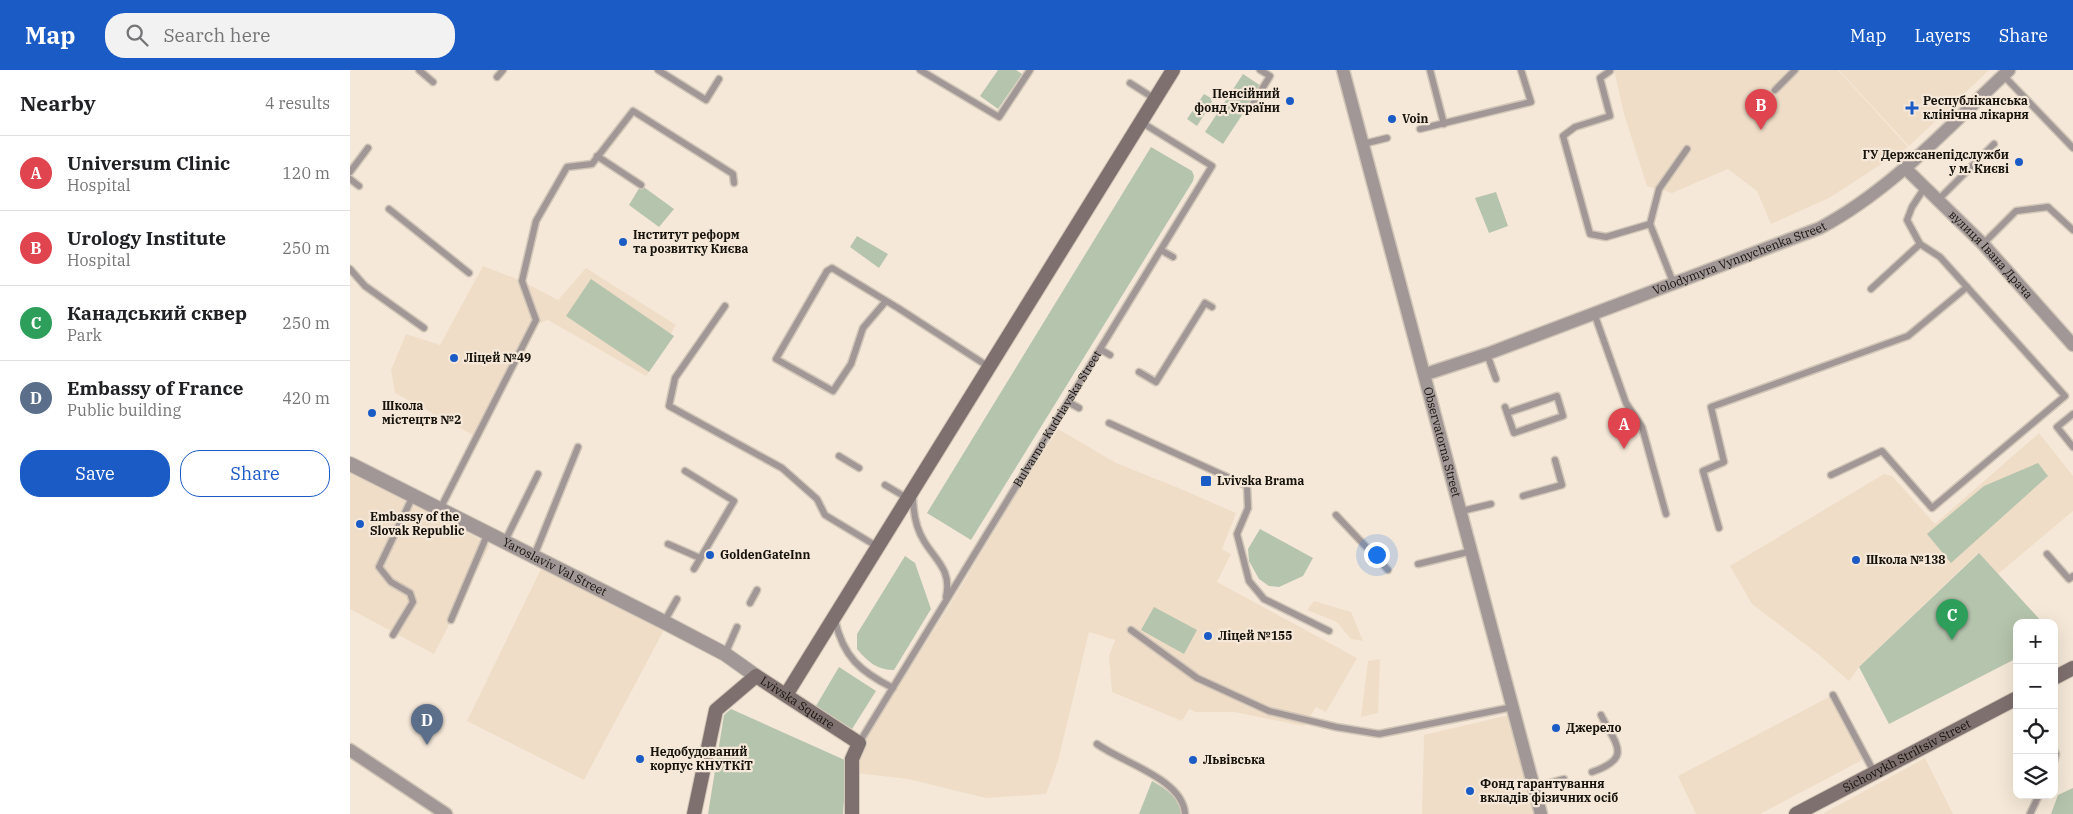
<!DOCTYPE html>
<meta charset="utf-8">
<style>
:root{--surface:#fff;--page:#f2f2f2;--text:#202124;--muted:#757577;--line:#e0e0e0;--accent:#1b5bc6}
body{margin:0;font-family:"IBM Plex Serif",serif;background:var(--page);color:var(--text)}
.controls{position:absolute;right:15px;bottom:15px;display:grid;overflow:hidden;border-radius:10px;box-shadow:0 5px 20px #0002}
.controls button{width:45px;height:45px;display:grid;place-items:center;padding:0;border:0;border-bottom:1px solid var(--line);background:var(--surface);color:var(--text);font:25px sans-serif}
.you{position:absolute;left:1026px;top:484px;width:18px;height:18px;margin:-12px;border:4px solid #fff;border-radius:50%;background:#1a73e8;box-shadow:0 0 0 8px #1a73e833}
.badge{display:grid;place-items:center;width:32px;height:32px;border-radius:50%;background:var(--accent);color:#fff;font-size:16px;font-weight:700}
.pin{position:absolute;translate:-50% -41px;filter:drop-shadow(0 1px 2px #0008)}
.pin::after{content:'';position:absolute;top:26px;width:18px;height:15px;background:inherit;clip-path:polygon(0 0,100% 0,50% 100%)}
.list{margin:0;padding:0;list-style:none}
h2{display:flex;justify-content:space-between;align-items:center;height:65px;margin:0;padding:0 20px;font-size:21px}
h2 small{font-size:16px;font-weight:400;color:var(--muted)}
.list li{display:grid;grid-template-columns:32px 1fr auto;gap:15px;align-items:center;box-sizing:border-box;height:75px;padding:0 20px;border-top:1px solid var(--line)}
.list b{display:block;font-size:19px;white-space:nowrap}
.list p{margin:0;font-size:16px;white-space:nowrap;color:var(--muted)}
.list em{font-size:16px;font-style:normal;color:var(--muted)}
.actions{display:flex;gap:10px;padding:15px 20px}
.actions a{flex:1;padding:11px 0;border:1px solid var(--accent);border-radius:20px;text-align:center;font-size:18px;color:var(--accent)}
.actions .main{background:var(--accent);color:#fff}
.icon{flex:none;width:28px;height:28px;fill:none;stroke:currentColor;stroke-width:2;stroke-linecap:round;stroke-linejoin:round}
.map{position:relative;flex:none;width:1723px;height:744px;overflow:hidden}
header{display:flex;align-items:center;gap:30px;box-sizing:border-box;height:70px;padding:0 25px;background:var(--accent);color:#fff}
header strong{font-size:24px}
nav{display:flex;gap:28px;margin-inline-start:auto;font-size:18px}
.search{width:350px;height:45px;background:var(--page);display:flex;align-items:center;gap:12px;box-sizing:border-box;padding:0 18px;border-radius:20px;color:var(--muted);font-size:19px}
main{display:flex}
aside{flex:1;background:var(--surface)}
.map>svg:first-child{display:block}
.built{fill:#efddc7}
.green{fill:#b5c4ad}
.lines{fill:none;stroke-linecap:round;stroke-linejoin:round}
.service-casing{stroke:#d1c6b7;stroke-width:9}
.minor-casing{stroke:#d1c6b7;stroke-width:15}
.tertiary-casing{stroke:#d1c6b7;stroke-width:16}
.secondary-casing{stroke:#d1c6b7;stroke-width:16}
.service{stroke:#a19796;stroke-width:6}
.minor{stroke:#a19796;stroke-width:12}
.tertiary{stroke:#a19796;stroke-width:14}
.secondary{stroke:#7e706e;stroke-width:14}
.poi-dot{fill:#1b5bc6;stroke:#f5e8d8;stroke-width:2}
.labels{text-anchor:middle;stroke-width:4.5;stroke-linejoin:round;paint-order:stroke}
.poi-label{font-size:12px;font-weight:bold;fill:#16120c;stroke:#f5e8d8;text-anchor:start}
.street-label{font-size:12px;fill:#16120c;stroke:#f5e8d8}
</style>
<header>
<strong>Map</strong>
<div class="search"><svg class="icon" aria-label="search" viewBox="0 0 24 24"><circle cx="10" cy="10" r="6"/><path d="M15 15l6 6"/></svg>Search here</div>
<nav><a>Map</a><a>Layers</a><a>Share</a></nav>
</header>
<main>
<aside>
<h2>Nearby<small>4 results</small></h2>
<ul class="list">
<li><span class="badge" style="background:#e0444e">A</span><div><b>Universum Clinic</b><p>Hospital</p></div><em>120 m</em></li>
<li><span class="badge" style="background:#e0444e">B</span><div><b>Urology Institute</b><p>Hospital</p></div><em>250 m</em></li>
<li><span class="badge" style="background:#2e9e5b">C</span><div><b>Канадський сквер</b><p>Park</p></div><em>250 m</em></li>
<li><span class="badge" style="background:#5c6f8a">D</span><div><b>Embassy of France</b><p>Public building</p></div><em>420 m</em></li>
</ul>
<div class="actions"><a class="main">Save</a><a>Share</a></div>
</aside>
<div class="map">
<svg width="1723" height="744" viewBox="0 0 1723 744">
<rect width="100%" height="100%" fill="#f5e8d8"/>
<g class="built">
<polygon points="1264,0 1440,0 1444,4 1449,0 1488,0 1558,77 1479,128 1421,154 1407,121 1378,99 1322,123 1297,116 1274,44"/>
<polygon points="1489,0 1639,0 1559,76"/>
<polygon points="133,196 172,211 208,230 236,198 326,255 296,306 198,250 179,257 123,365 45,323 41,300 56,264 90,275"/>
<polygon points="708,359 766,393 826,417 886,443 872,479 881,484 867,512 1007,588 976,642 966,637 954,656 884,642 846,642 839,639 832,651 762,622 759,586 765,570 739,562 708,691 696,724 636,728 558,709 506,703 515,669 603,530 671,416"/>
<polygon points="1689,363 1723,406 1723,441 1648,504 1628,483 1509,597 1499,611 1468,584 1402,534 1380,496 1534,404 1542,406 1585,454"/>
<polygon points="0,400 56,428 140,475 84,584 0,539"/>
<polygon points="192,497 315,558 234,710 117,651"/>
<polygon points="964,531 1001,542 1013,571 1001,569 987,552 957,540"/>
<polygon points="1030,589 1028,643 1011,647 1018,591"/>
<polygon points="1481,626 1514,689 1410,744 1346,744 1328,706"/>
<polygon points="1159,645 1185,744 1072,744 1074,665"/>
<polygon points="1575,688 1603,744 1472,744 1500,729"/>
</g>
<g class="green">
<polygon points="648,0 666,0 672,4 648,39 630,26"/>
<polygon points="893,4 911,16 873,74 855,62"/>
<polygon points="854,24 861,28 862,32 847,56 837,49"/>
<polygon points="801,77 842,101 844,106 843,111 621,470 577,443"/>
<polygon points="291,115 324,139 309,157 279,135"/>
<polygon points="1146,122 1158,156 1139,163 1125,128"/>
<polygon points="507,166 538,184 529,198 500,177"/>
<polygon points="241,209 324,266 299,302 216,246"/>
<polygon points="1688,393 1698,406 1601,493 1577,464 1634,416"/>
<polygon points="910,459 963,488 953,506 929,517 919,516 909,509 899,491 898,479"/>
<polygon points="1629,483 1693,553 1667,553 1667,588 1539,654 1509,597"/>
<path d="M 555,486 L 565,493 L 581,539 L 544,600 C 527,600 518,592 507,579 L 507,564 Z"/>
<polygon points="804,537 847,560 834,584 791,560"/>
<polygon points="489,597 526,621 502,659 466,636"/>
<polygon points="381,639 497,691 493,744 358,744 374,645"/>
<path d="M 802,711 C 814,718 831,728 831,744 L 789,744 Z"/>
<polygon points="1723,718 1723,744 1701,744 1708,725"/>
</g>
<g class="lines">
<defs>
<g id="service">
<polyline points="69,0 83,12"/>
<polyline points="308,0 356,30 369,9"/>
<polyline points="570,0 649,47 680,0"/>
<polyline points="1080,0 1094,54"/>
<polyline points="1260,0 1260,1 1250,8 1260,46 1225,57 1213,66 1240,164 1256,167 1300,154"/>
<polyline points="1653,5 1723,78"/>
<polyline points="147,7 153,0"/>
<polyline points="780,13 805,29"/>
<polyline points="1425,20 1445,0"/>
<polyline points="899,40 920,6 910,0"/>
<polyline points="1070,59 1181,32 1171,0"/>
<polyline points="1013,74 1037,68"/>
<polyline points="247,86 291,115"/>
<polyline points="0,102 18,78"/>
<polyline points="0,109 9,116"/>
<polyline points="1588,130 1644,74"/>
<polyline points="39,139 119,203"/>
<polyline points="1633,174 1666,141 1698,137 1723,160"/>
<polyline points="811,180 823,187"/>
<polyline points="0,199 15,216 74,258"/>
<polyline points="1323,212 1300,154 1309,119 1337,79"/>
<polyline points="1521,219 1570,174 1557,150 1562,137 1575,117"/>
<polyline points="536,231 513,258 501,294 483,321 426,289 477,201 482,198 548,238 639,297"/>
<polyline points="375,236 325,308 319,336 432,398 467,429 475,445 528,477"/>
<polyline points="1244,243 1276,333 1292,357 1316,444"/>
<polyline points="750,279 760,285"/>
<polyline points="1137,284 1146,309"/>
<polyline points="789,302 806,312 855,233 862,237"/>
<polyline points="718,332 729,338"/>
<polyline points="1155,337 1164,363 1213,346 1207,326 1157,343"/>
<polyline points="1723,344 1707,357 1723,377"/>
<polyline points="759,353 897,416 898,438 887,464 899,511 914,529 979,561"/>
<polyline points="489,386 509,398"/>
<polyline points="335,401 384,431 344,499"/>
<polyline points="1481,405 1532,381 1582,438 1715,326 1590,187 1570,174"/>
<polyline points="535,415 557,428"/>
<path d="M 563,426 C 563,442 566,458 574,471 C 586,491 602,500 596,527"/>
<polyline points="1173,426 1212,415 1205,390"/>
<polyline points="90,439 186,250 172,211 186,151 217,97 242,94 283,41 383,104 384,113"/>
<polyline points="1112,441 1141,434"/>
<polyline points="986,445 1038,500"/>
<polyline points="1369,458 1353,401 1374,392 1361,337 1558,266 1617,217"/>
<polyline points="155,471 188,404"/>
<polyline points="318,474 350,488"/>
<polyline points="1697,484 1719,509 1723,506"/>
<polyline points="184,486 228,377"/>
<polyline points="1068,494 1122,481"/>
<polyline points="400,533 407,520"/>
<polyline points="101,550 138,463"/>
<path d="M 485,550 C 493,587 511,602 543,618"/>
<polyline points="314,552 327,529"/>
<polyline points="781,560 847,608 919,641 986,657 1029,664 1163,637"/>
<polyline points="43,565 63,532 60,523 41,512 29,497 63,426"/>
<polyline points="375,584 387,557"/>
<polyline points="1483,625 1524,702"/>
<path id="s1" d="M 509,673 L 862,96 L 791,52"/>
<path d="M 747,674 C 773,693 833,709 835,744"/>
<polyline points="1704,680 1706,684 1704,691"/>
<path d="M 1242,702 C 1283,688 1266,675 1251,645"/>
<polyline points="1184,717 1214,709"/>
<polyline points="1680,744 1689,725"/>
</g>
<g id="minor">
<path id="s2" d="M 993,0 L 1191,744"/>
<path id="s3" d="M 1555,98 L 1633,174 L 1723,275"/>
<path id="s4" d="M 1076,304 L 1137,284 L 1470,158 C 1543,119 1599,56 1659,0"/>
<polyline points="0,680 96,744"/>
</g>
<g id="tertiary">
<path id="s5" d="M 0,394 L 314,552 L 375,584 L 406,606"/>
</g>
<g id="secondary">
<polyline points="1704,608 1723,598"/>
<polyline points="436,625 823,0"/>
<path id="s6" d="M 344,744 L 366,640 L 406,606 L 509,673 L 502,689 L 502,744"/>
<path id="s7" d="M 1446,744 L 1667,628"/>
</g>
</defs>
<use href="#service" class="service-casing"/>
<use href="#minor" class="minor-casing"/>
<use href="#tertiary" class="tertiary-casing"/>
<use href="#secondary" class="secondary-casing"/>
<use href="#service" class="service"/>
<use href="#minor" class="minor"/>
<use href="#tertiary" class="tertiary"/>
<use href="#secondary" class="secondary"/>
</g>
<g class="poi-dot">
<circle cx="940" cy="31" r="5"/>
<path d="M1559.5 30.5h5v5h5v5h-5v5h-5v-5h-5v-5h5z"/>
<circle cx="1042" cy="49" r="5"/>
<circle cx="1669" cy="92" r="5"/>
<circle cx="273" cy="172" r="5"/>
<circle cx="104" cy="288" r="5"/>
<circle cx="22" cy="343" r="5"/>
<rect x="850" y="405" width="12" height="12" rx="2.5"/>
<circle cx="10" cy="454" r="5"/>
<circle cx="360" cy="485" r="5"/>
<circle cx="1506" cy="490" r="5"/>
<circle cx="858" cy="566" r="5"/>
<circle cx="1206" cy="658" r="5"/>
<circle cx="290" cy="689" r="5"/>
<circle cx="843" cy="690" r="5"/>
<circle cx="1120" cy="721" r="5"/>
</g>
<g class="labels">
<g class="poi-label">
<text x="930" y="28" text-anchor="end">Пенсійний<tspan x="930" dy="14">фонд України</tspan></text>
<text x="1573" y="35">Республіканська<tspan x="1573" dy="14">клінічна лікарня</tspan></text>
<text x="1052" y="53">Voin</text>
<text x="1659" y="89" text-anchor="end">ГУ Держсанепідслужби<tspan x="1659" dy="14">у м. Києві</tspan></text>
<text x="283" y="169">Інститут реформ<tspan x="283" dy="14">та розвитку Києва</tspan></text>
<text x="114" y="292">Ліцей №49</text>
<text x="32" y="340">Школа<tspan x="32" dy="14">містецтв №2</tspan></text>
<text x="867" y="415">Lvivska Brama</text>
<text x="20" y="451">Embassy of the<tspan x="20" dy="14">Slovak Republic</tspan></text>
<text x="370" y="489">GoldenGateInn</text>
<text x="1516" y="494">Школа №138</text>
<text x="868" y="570">Ліцей №155</text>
<text x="1216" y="662">Джерело</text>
<text x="300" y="686">Недобудований<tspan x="300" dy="14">корпус КНУТКіТ</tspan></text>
<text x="853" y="694">Львівська</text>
<text x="1130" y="718">Фонд гарантування<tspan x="1130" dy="14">вкладів фізичних осіб</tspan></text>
</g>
<g class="street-label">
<text dy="4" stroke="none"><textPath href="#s3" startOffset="122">вулиця Івана Драча</textPath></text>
<text dy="4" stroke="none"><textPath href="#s4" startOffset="334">Volodymyra Vynnychenka Street</textPath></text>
<text dy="4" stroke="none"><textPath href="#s1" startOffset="380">Bulvarno-Kudriavska Street</textPath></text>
<text dy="4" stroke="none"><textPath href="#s2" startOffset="385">Observatorna Street</textPath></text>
<text dy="4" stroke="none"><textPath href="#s5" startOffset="229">Yaroslaviv Val Street</textPath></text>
<text dy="4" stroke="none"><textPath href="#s6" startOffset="208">Lvivska Square</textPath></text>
<text dy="4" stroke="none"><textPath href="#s7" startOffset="125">Sichovykh Striltsiv Street</textPath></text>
</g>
</g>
</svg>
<div class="controls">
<button>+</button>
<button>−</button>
<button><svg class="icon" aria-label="locate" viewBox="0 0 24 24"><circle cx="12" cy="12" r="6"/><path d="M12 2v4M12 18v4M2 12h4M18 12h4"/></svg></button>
<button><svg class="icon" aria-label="layers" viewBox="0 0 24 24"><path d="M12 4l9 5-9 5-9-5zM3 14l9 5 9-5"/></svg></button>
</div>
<div class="you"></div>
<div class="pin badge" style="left:1274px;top:379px;background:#e0444e">A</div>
<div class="pin badge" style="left:1411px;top:60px;background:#e0444e">B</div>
<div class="pin badge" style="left:1602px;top:570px;background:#2e9e5b">C</div>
<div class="pin badge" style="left:77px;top:675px;background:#5c6f8a">D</div>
</div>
</main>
